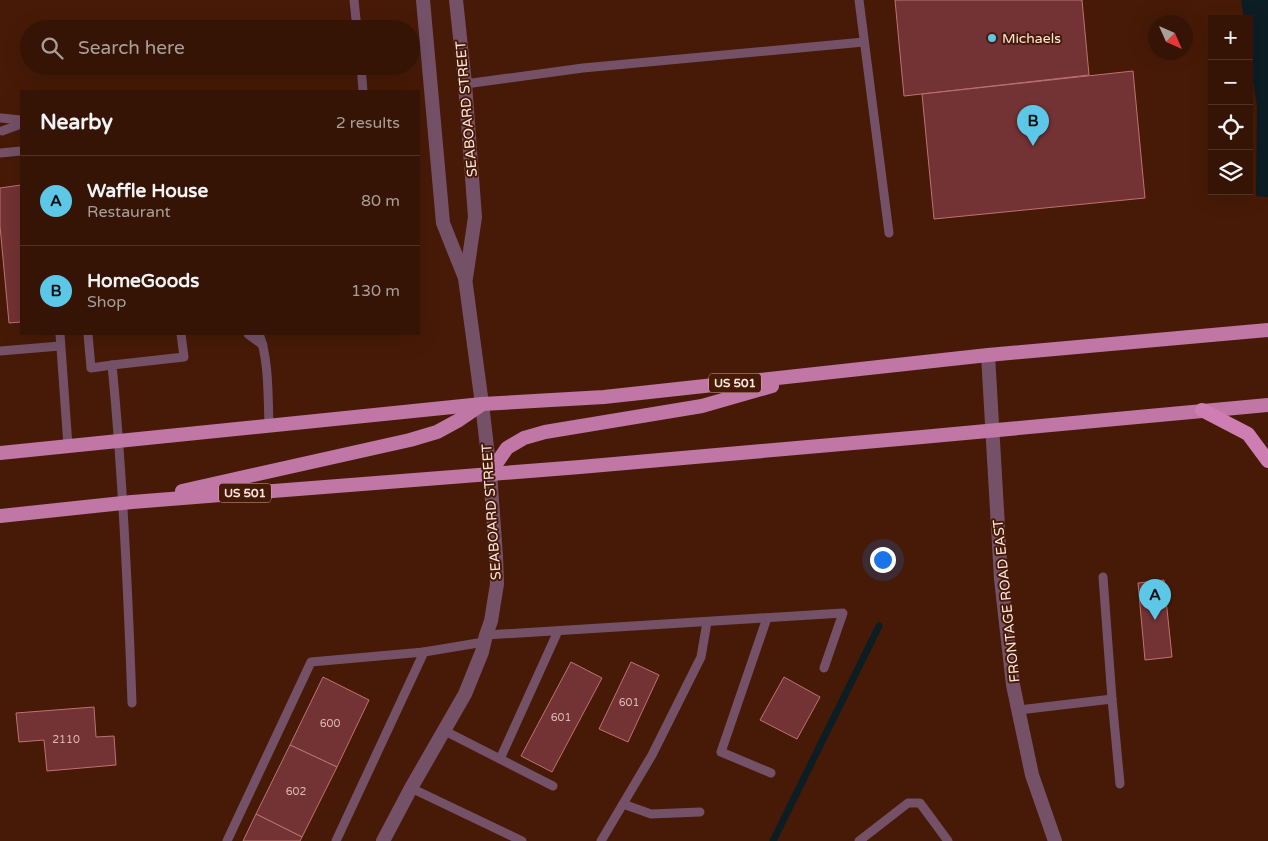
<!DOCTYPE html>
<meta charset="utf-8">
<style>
:root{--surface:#351405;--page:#3d1d0f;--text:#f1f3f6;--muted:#aa9e9a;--line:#4f3327;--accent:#5dc7e8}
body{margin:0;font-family:"Varela Round",sans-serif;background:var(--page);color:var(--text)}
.controls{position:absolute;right:15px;top:15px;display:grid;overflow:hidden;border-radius:0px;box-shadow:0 5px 20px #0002}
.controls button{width:45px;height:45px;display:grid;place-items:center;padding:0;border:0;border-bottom:1px solid var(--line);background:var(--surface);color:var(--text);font:25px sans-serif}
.compass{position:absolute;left:1148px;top:15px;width:45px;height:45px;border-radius:50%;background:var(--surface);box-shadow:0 5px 20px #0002;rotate:135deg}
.you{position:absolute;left:882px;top:559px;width:18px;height:18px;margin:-12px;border:4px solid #fff;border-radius:50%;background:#1a73e8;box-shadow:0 0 0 8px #1a73e833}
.badge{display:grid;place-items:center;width:32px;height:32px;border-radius:50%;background:var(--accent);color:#111;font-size:16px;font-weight:700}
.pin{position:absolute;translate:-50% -41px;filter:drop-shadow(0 1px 2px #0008)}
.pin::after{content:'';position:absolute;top:26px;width:18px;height:15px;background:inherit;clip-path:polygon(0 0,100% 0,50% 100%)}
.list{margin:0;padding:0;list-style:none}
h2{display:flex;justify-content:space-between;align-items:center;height:65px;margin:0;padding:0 20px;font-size:21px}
h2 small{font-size:16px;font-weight:400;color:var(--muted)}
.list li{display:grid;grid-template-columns:32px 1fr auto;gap:15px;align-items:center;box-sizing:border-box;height:90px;padding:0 20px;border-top:1px solid var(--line)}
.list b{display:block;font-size:19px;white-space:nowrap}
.list p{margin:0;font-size:16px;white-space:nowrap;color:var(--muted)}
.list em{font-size:16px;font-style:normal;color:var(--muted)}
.icon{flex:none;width:28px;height:28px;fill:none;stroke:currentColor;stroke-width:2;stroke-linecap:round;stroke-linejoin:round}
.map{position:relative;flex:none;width:1268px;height:841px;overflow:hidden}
.search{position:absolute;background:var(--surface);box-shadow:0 5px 20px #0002;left:20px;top:20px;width:400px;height:55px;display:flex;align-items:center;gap:12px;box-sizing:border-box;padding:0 18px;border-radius:28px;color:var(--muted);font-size:19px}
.panel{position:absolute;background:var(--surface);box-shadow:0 5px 20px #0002;left:20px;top:90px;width:400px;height:245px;border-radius:0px}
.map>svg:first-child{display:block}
.water{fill:#0c1d23}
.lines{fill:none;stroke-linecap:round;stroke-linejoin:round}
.stream{stroke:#0c1d23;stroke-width:7}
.building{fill:#733233;stroke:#bd7372}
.service{stroke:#755168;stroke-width:9}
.minor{stroke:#755168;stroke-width:14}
.tertiary{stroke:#755168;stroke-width:14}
.primary{stroke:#c077a6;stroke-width:14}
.trunk{stroke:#ce7eb2;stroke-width:14}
.poi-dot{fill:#5dc7e8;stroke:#471a07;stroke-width:2}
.labels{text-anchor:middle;stroke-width:4;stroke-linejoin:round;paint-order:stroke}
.number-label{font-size:11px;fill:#dcbab4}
.shield{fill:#471a07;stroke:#c8aa9e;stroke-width:1}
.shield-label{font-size:12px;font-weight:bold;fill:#ffe7df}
.poi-label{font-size:14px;fill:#ffe7df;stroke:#471a07;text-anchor:start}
.street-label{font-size:14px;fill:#ffe7df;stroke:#471a07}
</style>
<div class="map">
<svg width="1268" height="841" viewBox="0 0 1268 841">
<rect width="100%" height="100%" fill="#471a07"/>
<polygon class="water" points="1241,0 1268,0 1268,197 1256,196 1257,106 1249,56 1249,19 1244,19"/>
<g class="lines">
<polyline class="stream" points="773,841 879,626"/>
</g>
<g class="building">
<polygon points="895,0 1082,0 1089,75 904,96"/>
<polygon points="1133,71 1145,198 934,219 922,94"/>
<polygon points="21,185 21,322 9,323 0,226 0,188"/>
<polygon points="1164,580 1172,657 1145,660 1138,583"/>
<polygon points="571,662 602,678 552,772 521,756"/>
<polygon points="631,662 659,675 628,742 599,729"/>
<polygon points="323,677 369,700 337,767 290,745"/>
<polygon points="784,677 820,697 797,739 760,720"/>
<polygon points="94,707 96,737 114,736 116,765 47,771 44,740 19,742 16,713"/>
<polygon points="290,745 337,767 302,837 256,814"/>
<polygon points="256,814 302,837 300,841 243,841"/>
</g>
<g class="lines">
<g class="service">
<polyline points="354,0 357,29"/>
<polyline points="859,0 889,233"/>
<polyline points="361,66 363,91"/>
<polyline points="465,84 583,68 864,42"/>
<polyline points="1,118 21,120"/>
<polyline points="2,131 21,124"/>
<polyline points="0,153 21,151"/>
<polyline points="60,334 68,446"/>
<polyline points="88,334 91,368 112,365"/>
<polyline points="248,334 263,345"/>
<path d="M 259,334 C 269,359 268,398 269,426"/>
<polyline points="0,351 60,346"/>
<polyline points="1103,577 1112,699 1120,784"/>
<polyline points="767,618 721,752 771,773"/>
<polyline points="486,635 843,613 824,668"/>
<path d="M 132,703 C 128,590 123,477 112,365 L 184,357 L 181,334"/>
<polyline points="1019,710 1112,699"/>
<polyline points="443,730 553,786"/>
<polyline points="500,759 558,631"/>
<polyline points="411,788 522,841"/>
<polyline points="623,804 651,814 700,812"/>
<polyline points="227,841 311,662 424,652"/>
<polyline points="336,841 424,652 484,642"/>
<polyline points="601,841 652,755 701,657 707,622"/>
<polyline points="859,841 908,803 920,803 948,841"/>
</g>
<polyline class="minor" points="988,355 1001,579 1013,685 1032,775 1055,841"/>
<g class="tertiary">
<polyline points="456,0 465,84 475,217 466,278"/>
<polyline points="383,841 411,788 465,694 482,652 486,635 491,621 497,584 496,556 490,473 482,404 465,278 443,223 423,0"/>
</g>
<g class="primary">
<polyline points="0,453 482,404 604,397 988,355 1268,330"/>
<polyline points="490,473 507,448 524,438 545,432 702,406 772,386"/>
<polyline points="182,491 410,440 437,432 459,420 481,405"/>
<polyline points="0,516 132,502 580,467 922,437 1268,405"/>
</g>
<polyline class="trunk" points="1202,410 1248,434 1268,461"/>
</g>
<circle class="poi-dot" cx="992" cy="38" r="5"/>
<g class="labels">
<g class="number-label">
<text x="629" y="706">601</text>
<text x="561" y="721">601</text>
<text x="330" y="727">600</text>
<text x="66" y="743">2110</text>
<text x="296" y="795">602</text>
</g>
<g class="shield">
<rect x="709" y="373.5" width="52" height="19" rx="4"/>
<rect x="219" y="483.5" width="52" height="19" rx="4"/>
</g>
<g class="shield-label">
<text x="735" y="387">US 501</text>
<text x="245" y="497">US 501</text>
</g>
<g class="poi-label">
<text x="1002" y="43">Michaels</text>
</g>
<g class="street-label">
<text transform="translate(466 109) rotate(-95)" y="5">SEABOARD STREET</text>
<text transform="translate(491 512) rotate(-94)" y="5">SEABOARD STREET</text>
<text transform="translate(1006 601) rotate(-96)" y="5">FRONTAGE ROAD EAST</text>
</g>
</g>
</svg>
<div class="controls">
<button>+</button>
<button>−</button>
<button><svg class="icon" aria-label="locate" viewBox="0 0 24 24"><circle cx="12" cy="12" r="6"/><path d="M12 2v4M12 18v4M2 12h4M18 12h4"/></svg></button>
<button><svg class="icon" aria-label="layers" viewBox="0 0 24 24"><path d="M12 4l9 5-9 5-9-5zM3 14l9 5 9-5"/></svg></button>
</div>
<svg class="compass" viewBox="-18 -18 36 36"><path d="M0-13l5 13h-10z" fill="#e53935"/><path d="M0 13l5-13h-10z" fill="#aa9e9a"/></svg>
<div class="you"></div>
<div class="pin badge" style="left:1155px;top:620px">A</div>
<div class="pin badge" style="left:1033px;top:146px">B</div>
<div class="search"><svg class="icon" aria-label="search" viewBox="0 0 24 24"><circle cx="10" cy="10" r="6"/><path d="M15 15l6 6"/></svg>Search here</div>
<section class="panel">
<h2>Nearby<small>2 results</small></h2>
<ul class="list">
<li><span class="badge">A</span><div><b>Waffle House</b><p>Restaurant</p></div><em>80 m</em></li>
<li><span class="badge">B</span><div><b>HomeGoods</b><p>Shop</p></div><em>130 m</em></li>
</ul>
</section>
</div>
